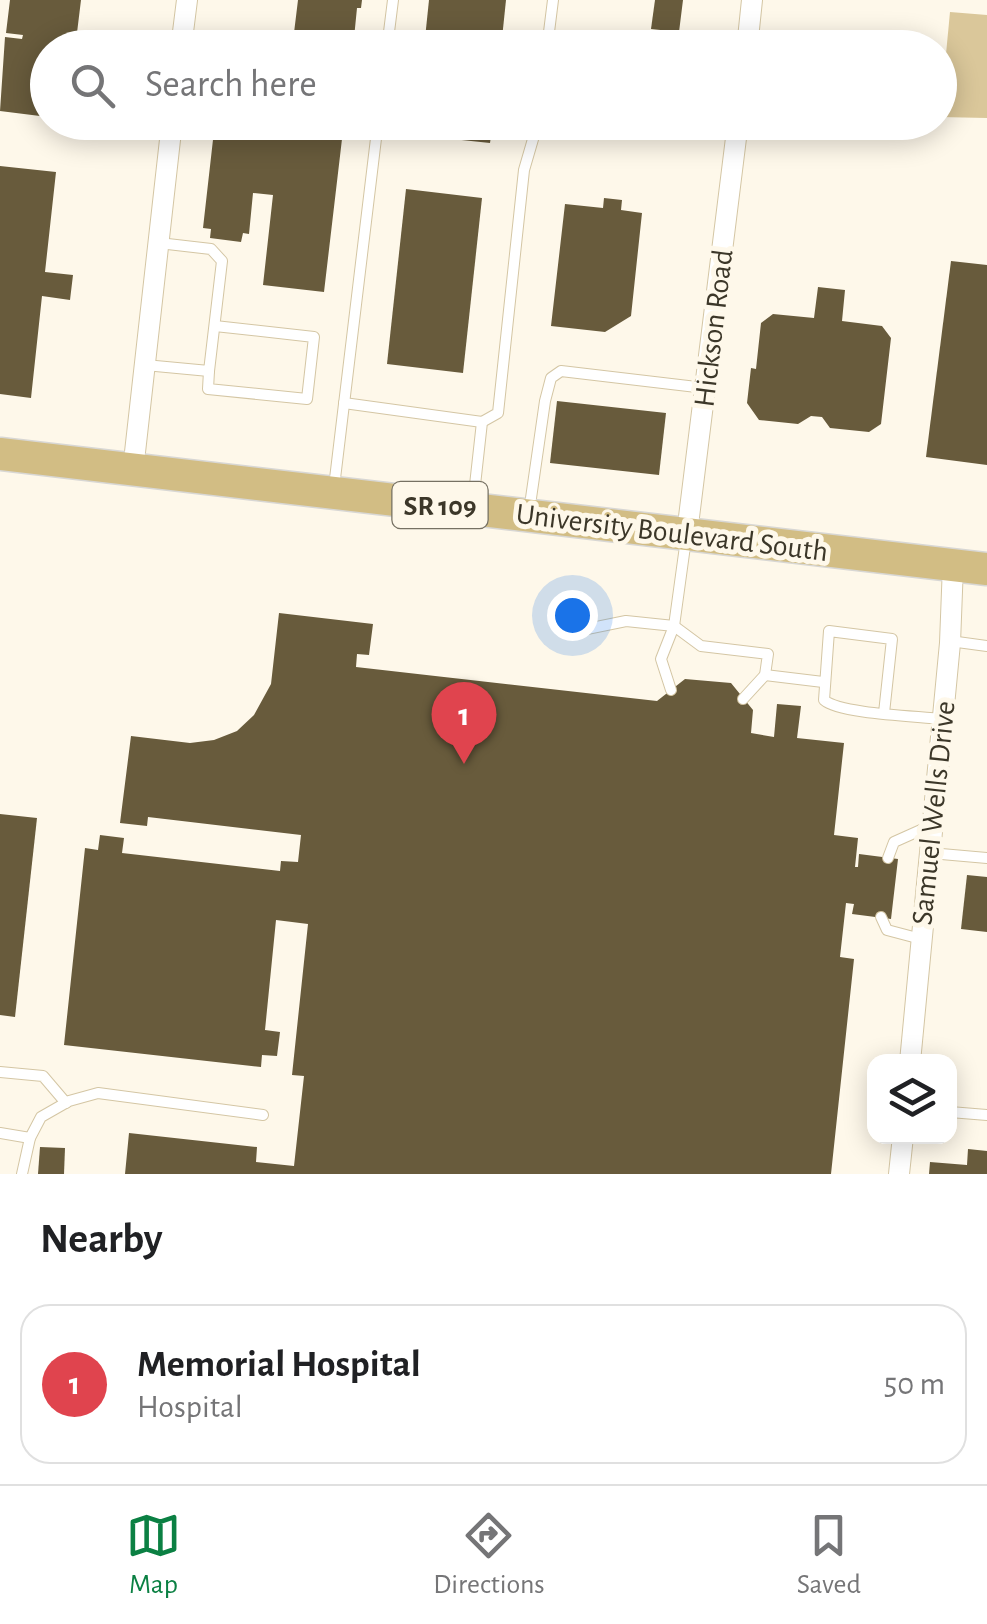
<!DOCTYPE html>
<style>
:root{--surface:#fff;--page:#f6f6f6;--text:#202124;--muted:#757577;--line:#e0e0e0;--accent:#0b8043}
body{margin:0;font-family:"Alegreya Sans",sans-serif;background:var(--page);color:var(--text)}
.controls{position:absolute;right:30px;bottom:30px;display:grid;overflow:hidden;border-radius:20px;box-shadow:0 5px 25px #0003}
.controls button{width:90px;height:90px;display:grid;place-items:center;padding:0;border:0;border-bottom:2px solid var(--line);background:var(--surface);color:var(--text);font:50px sans-serif}
.you{position:absolute;left:572px;top:615px;width:35px;height:35px;margin:-25px;border:8px solid #fff;border-radius:50%;background:#1a73e8;box-shadow:0 0 0 15px #1a73e833}
.badge{display:grid;place-items:center;width:65px;height:65px;border-radius:50%;background:var(--accent);color:#fff;font-size:32px;font-weight:700}
.pin{position:absolute;translate:-50% -82px;filter:drop-shadow(0 2px 5px #0008)}
.pin::after{content:'';position:absolute;top:52px;width:35px;height:30px;background:inherit;clip-path:polygon(0 0,100% 0,50% 100%)}
.list{margin:0;padding:0;list-style:none}
h2{display:flex;justify-content:space-between;align-items:center;height:130px;margin:0;padding:0 40px;font-size:42px}
h2 small{font-size:32px;font-weight:400;color:var(--muted)}
.list li{display:grid;grid-template-columns:65px 1fr auto;gap:30px;align-items:center;box-sizing:border-box;height:160px;margin:0 20px 20px;padding:0 20px;border:2px solid var(--line);border-radius:30px}
.list b{display:block;font-size:38px;white-space:nowrap}
.list p{margin:0;font-size:32px;white-space:nowrap;color:var(--muted)}
.list em{font-size:32px;font-style:normal;color:var(--muted)}
.icon{flex:none;width:55px;height:55px;fill:none;stroke:currentColor;stroke-width:2;stroke-linecap:round;stroke-linejoin:round}
.map{position:relative;flex:none;width:987px;height:1174px;overflow:hidden}
.search{position:absolute;background:var(--surface);box-shadow:0 5px 25px #0003;left:30px;right:30px;top:30px;height:110px;display:flex;align-items:center;gap:25px;box-sizing:border-box;padding:0 35px;border-radius:55px;color:var(--muted);font-size:38px}
.sheet{height:310px;background:var(--surface)}
nav{display:flex;justify-content:space-around;align-items:center;box-sizing:border-box;height:140px;border-top:2px solid var(--line);background:var(--surface);font-size:28px;color:var(--muted)}
nav a{display:grid;justify-items:center;gap:5px}
nav .on{color:var(--accent)}
.map>svg:first-child{display:block}
.forest{fill:#dac79a}
.building{fill:#685b3c}
.lines{fill:none;stroke-linecap:round;stroke-linejoin:round}
.lane-casing{stroke:#d4c6a4;stroke-width:12}
.street-casing{stroke:#d4c6a4;stroke-width:22}
.primary-casing{stroke:#d8d7d4;stroke-width:35}
.lane{stroke:#fff;stroke-width:10}
.street{stroke:#fff;stroke-width:20}
.primary{stroke:#d2bd84;stroke-width:32}
.labels{text-anchor:middle;stroke-width:10;stroke-linejoin:round;paint-order:stroke}
.shield{fill:#fef8ea;stroke:#767163;stroke-width:2.5}
.shield-label{font-size:28px;font-weight:bold;fill:#3c3729}
.street-label{font-size:30px;fill:#3c3729;stroke:#fef8ea}
</style>
<div class="map">
<svg width="987" height="1174" viewBox="0 0 987 1174">
<rect width="100%" height="100%" fill="#fef8ea"/>
<polygon class="forest" points="950,12 987,15 987,118 940,117"/>
<g class="building">
<polygon points="10,0 81,0 76,41 57,39 57,43 72,45 72,48 48,48 48,117 0,111 5,37 22,39 23,35 6,33"/>
<polygon points="298,0 362,0 361,8 357,8 353,48 233,48 235,34 293,41"/>
<polygon points="429,0 506,0 501,48 424,48"/>
<polygon points="655,0 683,0 679,32 651,29"/>
<polygon points="215,122 344,122 324,292 263,285 273,195 253,193 249,234 243,233 241,242 210,238 211,229 203,228"/>
<polygon points="415,122 493,122 490,143 414,135"/>
<polygon points="0,166 56,172 45,272 73,275 70,300 42,296 31,398 0,394"/>
<polygon points="406,189 482,198 463,373 387,364"/>
<polygon points="604,198 622,200 621,210 642,213 631,316 605,332 551,326 565,204 603,208"/>
<polygon points="951,261 987,265 987,465 926,457"/>
<polygon points="818,287 845,290 842,321 882,326 891,338 881,424 869,432 830,428 822,417 811,416 798,424 759,420 747,403 751,368 756,369 761,323 773,314 814,318"/>
<polygon points="557,401 666,413 659,475 550,463"/>
<polygon points="279,613 373,624 369,655 357,654 356,667 657,701 685,679 731,683 753,710 751,733 774,737 777,704 801,706 797,738 844,743 834,835 858,838 855,867 858,867 859,854 898,859 891,919 852,914 854,904 846,903 840,957 854,959 831,1174 125,1174 129,1133 257,1147 256,1162 294,1166 304,1076 292,1075 308,924 276,920 265,1030 280,1032 277,1056 262,1055 261,1067 64,1045 85,848 98,850 100,835 124,838 122,853 280,871 281,861 298,862 301,835 148,817 147,826 120,823 131,736 190,743 214,740 237,731 254,715 271,684"/>
<polygon points="0,814 37,818 15,1017 0,1015"/>
<polygon points="967,875 987,877 987,932 961,929"/>
<polygon points="40,1147 65,1148 64,1174 38,1174"/>
<polygon points="968,1149 987,1151 987,1174 929,1174 930,1162 967,1165"/>
</g>
<g class="lines">
<defs>
<g id="lane">
<polyline points="387,48 393,0"/>
<polyline points="547,48 553,0"/>
<polyline points="145,365 209,371 222,261 211,249 159,243"/>
<polyline points="209,371 208,389 307,399 314,337 215,326"/>
<polyline points="344,403 482,422"/>
<polyline points="334,487 378,122"/>
<polyline points="473,503 482,422 498,413 524,170 538,122"/>
<polyline points="529,512 545,401 551,378 561,371 705,388"/>
<polyline points="582,630 626,621 674,626 701,646 768,654 765,675 743,699"/>
<polyline points="950,641 987,646"/>
<polyline points="765,675 823,682"/>
<polyline points="671,690 661,659 674,626 686,539"/>
<path d="M 884,713 L 892,639 L 829,631 L 824,700 C 840,714 917,716 942,719"/>
<polyline points="930,853 987,858"/>
<polyline points="888,858 894,842 932,825"/>
<polyline points="881,917 887,930 921,939"/>
<polyline points="0,1072 43,1076 66,1103"/>
<polyline points="950,1112 987,1115"/>
<polyline points="0,1133 30,1138"/>
<polyline points="22,1174 30,1138 41,1117 69,1101 98,1093 263,1115"/>
</g>
<g id="street">
<polyline points="181,48 187,0"/>
<polyline points="747,48 752,0"/>
<polyline points="133,470 172,122"/>
<polyline points="687,533 738,122"/>
<polyline points="910,1062 950,643 953,565"/>
<polyline points="899,1174 903,1136"/>
</g>
<polyline id="primary" points="0,454 987,569"/>
</defs>
<use href="#lane" class="lane-casing"/>
<use href="#street" class="street-casing"/>
<use href="#primary" class="primary-casing"/>
<use href="#lane" class="lane"/>
<use href="#street" class="street"/>
<use href="#primary" class="primary"/>
</g>
<g class="labels">
<rect class="shield" x="392.5" y="482" width="95" height="46" rx="8"/>
<g class="shield-label">
<text x="440" y="515">SR 109</text>
</g>
<g class="street-label">
<text transform="translate(713 328) rotate(-83)" y="10">Hickson Road</text>
<text transform="translate(672 532) rotate(7)" y="10">University Boulevard South</text>
<text transform="translate(933 813) rotate(-84)" y="10">Samuel Wells Drive</text>
</g>
</g>
</svg>
<div class="controls">
<button><svg class="icon" aria-label="layers" viewBox="0 0 24 24"><path d="M12 4l9 5-9 5-9-5zM3 14l9 5 9-5"/></svg></button>
</div>
<div class="you"></div>
<div class="pin badge" style="left:464px;top:764px;background:#e0444e">1</div>
<div class="search"><svg class="icon" aria-label="search" viewBox="0 0 24 24"><circle cx="10" cy="10" r="6"/><path d="M15 15l6 6"/></svg>Search here</div>
</div>
<section class="sheet">
<h2>Nearby<small></small></h2>
<ul class="list">
<li><span class="badge" style="background:#e0444e">1</span><div><b>Memorial Hospital</b><p>Hospital</p></div><em>50 m</em></li>
</ul>
</section>
<nav>
<a class="on"><svg class="icon" aria-label="map" viewBox="0 0 24 24"><path d="M3 6l6-2 6 2 6-2v14l-6 2-6-2-6 2zM9 4v14M15 6v14"/></svg>Map</a>
<a><svg class="icon" aria-label="directions" viewBox="0 0 24 24"><path d="M12 3l9 9-9 9-9-9zM9 14v-3h6M13 9l2 2-2 2"/></svg>Directions</a>
<a><svg class="icon" aria-label="saved" viewBox="0 0 24 24"><path d="M7 4h10v16l-5-4-5 4z"/></svg>Saved</a>
</nav>
